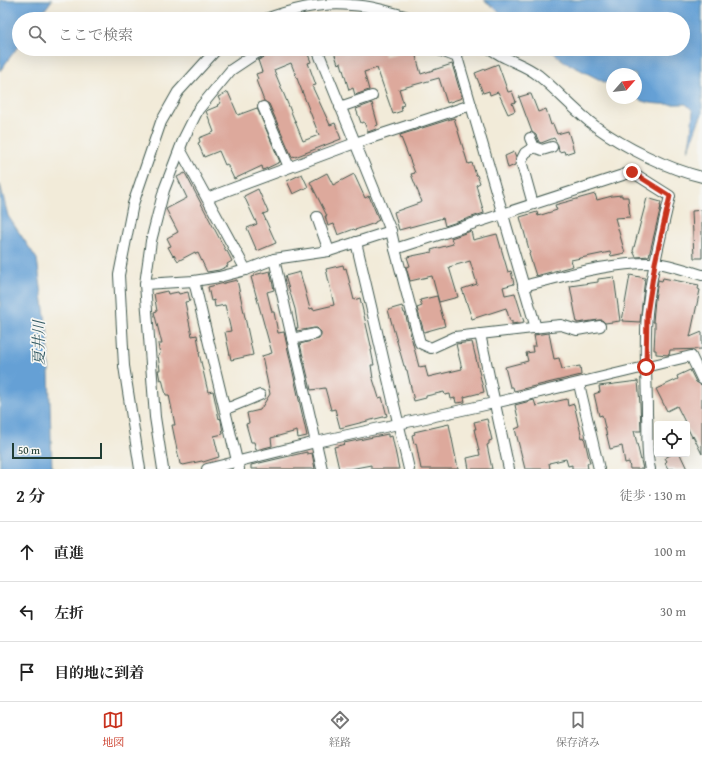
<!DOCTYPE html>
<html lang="ja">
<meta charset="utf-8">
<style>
:root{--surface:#fff;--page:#f6f6f6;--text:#222;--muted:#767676;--line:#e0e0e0;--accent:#c8321e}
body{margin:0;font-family:"Gentium Book Plus","Noto Serif JP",serif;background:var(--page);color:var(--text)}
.controls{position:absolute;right:12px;bottom:12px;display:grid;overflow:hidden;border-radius:4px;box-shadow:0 4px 16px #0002}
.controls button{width:36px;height:36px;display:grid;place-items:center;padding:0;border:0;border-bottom:1px solid var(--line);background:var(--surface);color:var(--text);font:20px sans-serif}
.compass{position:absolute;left:606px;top:68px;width:36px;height:36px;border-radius:50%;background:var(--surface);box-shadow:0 4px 16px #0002;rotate:62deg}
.scale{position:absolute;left:12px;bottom:10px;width:90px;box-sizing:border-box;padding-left:4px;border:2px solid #1f3d34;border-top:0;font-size:11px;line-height:14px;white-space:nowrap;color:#1f3d34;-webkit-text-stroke:3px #f6f6f2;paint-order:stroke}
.stop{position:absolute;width:12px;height:12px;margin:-9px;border:3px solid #c8321e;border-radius:50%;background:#fff}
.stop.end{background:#c8321e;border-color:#fff;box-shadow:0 1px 4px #0008}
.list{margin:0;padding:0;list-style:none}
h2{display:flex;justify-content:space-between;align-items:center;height:52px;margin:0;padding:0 16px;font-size:17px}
h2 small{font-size:13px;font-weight:400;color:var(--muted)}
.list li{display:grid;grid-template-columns:26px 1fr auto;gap:12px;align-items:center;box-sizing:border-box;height:60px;padding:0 16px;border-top:1px solid var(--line)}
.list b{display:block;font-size:15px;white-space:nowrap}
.list em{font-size:13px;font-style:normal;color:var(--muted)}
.icon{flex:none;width:22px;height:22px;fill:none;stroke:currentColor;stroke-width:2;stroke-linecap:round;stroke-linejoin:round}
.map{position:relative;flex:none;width:702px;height:469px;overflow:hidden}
.search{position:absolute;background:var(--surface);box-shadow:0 4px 16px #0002;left:12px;right:12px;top:12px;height:44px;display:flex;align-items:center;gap:10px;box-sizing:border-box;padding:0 14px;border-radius:22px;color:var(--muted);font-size:15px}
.sheet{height:232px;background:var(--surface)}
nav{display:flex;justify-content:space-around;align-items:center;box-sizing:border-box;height:56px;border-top:1px solid var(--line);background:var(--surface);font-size:11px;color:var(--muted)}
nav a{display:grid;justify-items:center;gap:2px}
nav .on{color:var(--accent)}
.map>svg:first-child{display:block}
.water{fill:#65a0d5;stroke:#426e84}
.building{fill:#dda99c;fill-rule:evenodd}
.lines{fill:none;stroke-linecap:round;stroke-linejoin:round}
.street-casing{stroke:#3f574d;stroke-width:12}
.street{stroke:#fff;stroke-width:10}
.route{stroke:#c8321e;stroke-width:5}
.labels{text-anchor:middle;stroke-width:3.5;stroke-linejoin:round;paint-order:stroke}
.water-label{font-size:15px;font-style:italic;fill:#345b64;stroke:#f6f6f2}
</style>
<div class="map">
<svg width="702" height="469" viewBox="0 0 702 469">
<rect width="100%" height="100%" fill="#f6f6f2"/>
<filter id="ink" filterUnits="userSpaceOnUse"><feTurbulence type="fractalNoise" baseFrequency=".025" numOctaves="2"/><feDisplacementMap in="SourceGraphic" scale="8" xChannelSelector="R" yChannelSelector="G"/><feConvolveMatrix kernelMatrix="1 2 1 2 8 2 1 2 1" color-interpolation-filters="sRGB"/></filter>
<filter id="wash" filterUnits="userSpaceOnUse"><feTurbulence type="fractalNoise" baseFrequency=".012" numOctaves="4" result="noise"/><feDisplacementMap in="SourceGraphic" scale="16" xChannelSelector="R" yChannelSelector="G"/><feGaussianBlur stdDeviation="0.9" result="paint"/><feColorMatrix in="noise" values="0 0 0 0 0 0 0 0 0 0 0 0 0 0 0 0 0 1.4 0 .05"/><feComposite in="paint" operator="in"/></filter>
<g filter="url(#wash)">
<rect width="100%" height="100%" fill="#f2ebd9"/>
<g class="water">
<polygon points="0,0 52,0 38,19 19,19 19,45 0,71"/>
<path d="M 484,0 L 702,0 L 702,114 C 696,126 693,139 688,151 L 691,134 L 693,111 L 686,104 C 672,104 647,106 636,98 L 636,74 L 612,74 L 612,86 L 565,62 L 549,49 L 683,49 L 683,19 L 509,19 Z"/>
<polygon points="0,184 8,216 37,259 48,337 52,469 0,469"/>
</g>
<g id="blocks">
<g class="building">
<path d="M 283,49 L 306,49 L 311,62 L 308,63 L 316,85 L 312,86 L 330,125 L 335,123 L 341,139 L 295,157 L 294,156 L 292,157 L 269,104 L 264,101 L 256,80 L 258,79 L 256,74 L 262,72 L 258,60 ZM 291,63 L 319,135 L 303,141 L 274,70 Z"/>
<polygon points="333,49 382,49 385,56 414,49 421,74 452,64 462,98 447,103 439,78 399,89 404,105 401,106 402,111 393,114 377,68 364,72 369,90 355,95 353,88 349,90 341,63 338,64"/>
<polygon points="498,64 508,92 512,91 516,102 512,103 515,111 508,114 498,92 490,95 489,91 483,93 475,73"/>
<polygon points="228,92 238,115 257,108 280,162 263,170 262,166 234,179 227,164 225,165 219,151 204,157 198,143 200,142 199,138 214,132 206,111 218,106 217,105 221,103 218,97"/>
<polygon points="529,94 531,94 538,112 546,109 551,125 553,124 557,134 568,131 574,151 565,154 564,151 559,152 558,145 554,138 541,143 539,142 536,135 532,132 519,97"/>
<polygon points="372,103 378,125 375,126 376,129 368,132 364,122 361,123 356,109"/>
<polygon points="454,118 468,164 472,163 476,175 477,175 480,183 476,185 484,213 445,226 443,218 399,230 394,212 422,202 411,174 415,173 400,135"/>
<polygon points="514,152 516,157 515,165 508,168 505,156"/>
<polygon points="185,173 226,251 227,251 232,261 227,264 228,266 219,270 207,272 198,253 196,254 195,252 178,261 174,255 173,256 168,247 171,246 167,238 178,232 166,209 187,198 177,177"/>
<polygon points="327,173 333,185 354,174 365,198 369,196 379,220 375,222 375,223 355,230 354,229 338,235 334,224 328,226 325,216 327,216 310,182"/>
<polygon points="302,174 308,187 293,194 287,181"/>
<polygon points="258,189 268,212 263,214 276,243 257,251 247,228 257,224 244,196"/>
<polygon points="595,194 597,200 612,196 622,195 622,197 628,197 630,217 615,218 625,253 611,256 610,252 571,260 573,266 536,276 529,254 530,253 520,217 537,212 538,216 557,210 555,205"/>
<polygon points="647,198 661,202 660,206 661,206 649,256 636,257 633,251"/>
<polygon points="702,210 702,258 694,258 692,211"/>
<polygon points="471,231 473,240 497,234 508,272 511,271 514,284 503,287 505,295 515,293 524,322 512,324 512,321 510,321 506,308 472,319 462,289 477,284 470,261 449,267 458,297 439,302 432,276 410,281 406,267 410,266 407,257 432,252 431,250 453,244 451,238"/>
<polygon points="343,265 344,269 346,268 354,300 360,298 372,350 371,350 374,365 371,365 373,379 379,398 382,397 387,416 340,428 335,409 331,410 325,388 311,390 300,344 319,339 321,336 321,332 317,328 314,328 297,331 296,328 298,328 295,309 285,276 300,272 310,309 313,308 313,310 334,305 326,269"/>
<polygon points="270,271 274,290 267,292 272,312 274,312 278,333 284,332 307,436 298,438 297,431 271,438 272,446 256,450 254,442 251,442 246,424 249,423 247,413 260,410 270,394 262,356 272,353 251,277 254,276 254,275"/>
<polygon points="630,275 645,278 640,322 622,321"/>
<polygon points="614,277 620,321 605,323 602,320 599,320 577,323 570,286 598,282 598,279"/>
<polygon points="663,278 699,285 698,289 700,290 690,337 702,332 702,349 670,350 669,355 656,354 656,350 654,350 655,329 655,322 653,322 655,299 658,280 662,281"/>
<polygon points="237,280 253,355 231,360 225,332 231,331 225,305 215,307 214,300 211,301 208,287"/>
<polygon points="167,291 168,294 178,292 179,294 188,292 190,301 185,302 192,336 197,335 200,353 199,353 208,392 213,391 219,419 220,418 221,420 223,434 214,436 219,457 203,462 202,461 183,465 180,464 172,425 175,425 169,395 166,395 162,379 160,380 158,370 160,370 158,355 160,354 158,344 162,344 154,312 157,311 154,294"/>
<polygon points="437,296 445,326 424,332 417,308 422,306 420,300"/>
<polygon points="402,306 404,313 405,313 419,367 425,366 428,377 462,369 456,344 472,342 484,392 464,397 465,402 456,403 455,398 451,399 450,394 445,395 444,392 426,396 426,398 414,401 407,370 406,370 405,366 404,366 388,310"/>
<polygon points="549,333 554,359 559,358 562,369 580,366 581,375 514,391 513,387 510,387 505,367 528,361 526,353 533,352 532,346 536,346 534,335"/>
<polygon points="690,370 696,382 702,385 702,454 693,436 692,437 687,427 687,424 686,424 677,406 667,411 656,389 678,379 677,376"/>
<polygon points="638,381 640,404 641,431 634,431 643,469 630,469 629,462 625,463 622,446 610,449 602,415 599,416 594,394 600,392 599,386"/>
<polygon points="567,399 568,406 574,404 582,438 584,437 590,463 587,463 588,469 572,469 572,465 568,466 566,459 549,463 550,469 525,469 515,429 520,427 515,405 534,400 536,406"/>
<polygon points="487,419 492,440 489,441 489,444 487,445 492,469 469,469 467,458 480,455 474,429 476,429 474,422"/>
<polygon points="449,424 458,469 421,469 416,443 414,444 412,435 415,434 414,432"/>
<polygon points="388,434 388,437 392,436 399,469 371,469 371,465 350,469 339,469 334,447 345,444 344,443"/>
<polygon points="307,452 307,454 312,453 315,469 251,469 251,465"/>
<polygon points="672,454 680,454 687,469 668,469 665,463 667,461 665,458"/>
</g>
</g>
</g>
<g filter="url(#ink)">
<use href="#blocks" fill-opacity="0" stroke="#3f574d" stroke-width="1"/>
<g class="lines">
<defs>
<g id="street">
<path d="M 266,19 C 293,9 323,2 351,5 C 373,6 394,13 415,19"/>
<polyline points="317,49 391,231 395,249 420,343 431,348 455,337 550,326 561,325 577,330 600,326"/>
<polyline points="436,49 457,57 536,328"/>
<path d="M 490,49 C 496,52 501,56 506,58 C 518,64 528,67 538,75 C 558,91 575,111 595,126 C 624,147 668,169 702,177"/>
<polyline points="263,107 289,167"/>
<polyline points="340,107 372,96"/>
<polyline points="530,138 534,147 542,150 552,147"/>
<polyline points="180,149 246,270"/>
<polyline points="207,198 355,143 471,105"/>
<polyline points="533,204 521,161 525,153 534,147"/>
<polyline points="317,217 329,251"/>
<polyline points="356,242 409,469"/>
<path d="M 395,249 L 632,172 L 670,196 C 661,235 651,274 647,313 C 644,347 647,381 647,414 C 648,429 646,455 650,469"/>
<polyline points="274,259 322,469"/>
<polyline points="194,281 239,469"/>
<polyline points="145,284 194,281 219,277 246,270 274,259 329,251 391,231"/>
<path d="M 523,286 C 565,276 610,262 654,263 C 666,263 689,271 702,275"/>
<polyline points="480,334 509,469"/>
<polyline points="292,339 315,334"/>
<polyline points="579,384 599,469"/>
<polyline points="225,408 231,407 260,395"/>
<polyline points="140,469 124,366 119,275 133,204 161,122 178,92 217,49"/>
<polyline points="163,469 155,417 145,284 151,241 164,190 184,138 198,110 231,70 255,54 266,49"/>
<polyline points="207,469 316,442 494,403 691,356 702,379"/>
</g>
</defs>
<use href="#street" class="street-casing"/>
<use href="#street" class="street"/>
</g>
</g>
<g class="lines" filter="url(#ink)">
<polyline class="route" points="632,172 670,196 655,263 647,314 646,367"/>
</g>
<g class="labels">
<g class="water-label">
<text transform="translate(39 343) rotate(-90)" y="5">夏井川</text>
</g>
</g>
</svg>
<div class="controls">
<button><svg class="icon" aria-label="locate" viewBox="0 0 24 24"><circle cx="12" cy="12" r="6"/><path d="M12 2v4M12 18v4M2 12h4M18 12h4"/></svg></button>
</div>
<svg class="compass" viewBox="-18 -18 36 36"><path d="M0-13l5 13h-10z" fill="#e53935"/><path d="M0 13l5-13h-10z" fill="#767676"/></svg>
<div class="scale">50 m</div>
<div class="stop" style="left:646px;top:367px"></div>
<div class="stop end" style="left:632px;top:172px"></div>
<div class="search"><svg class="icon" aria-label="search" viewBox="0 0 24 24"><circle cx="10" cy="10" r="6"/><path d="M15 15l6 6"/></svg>ここで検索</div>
</div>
<section class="sheet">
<h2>2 分<small>徒歩 · 130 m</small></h2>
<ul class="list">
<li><svg class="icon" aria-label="ahead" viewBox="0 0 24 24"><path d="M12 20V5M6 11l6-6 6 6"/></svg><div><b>直進</b></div><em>100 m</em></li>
<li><svg class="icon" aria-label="left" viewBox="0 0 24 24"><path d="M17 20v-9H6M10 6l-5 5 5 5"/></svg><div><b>左折</b></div><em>30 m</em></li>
<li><svg class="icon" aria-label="arrive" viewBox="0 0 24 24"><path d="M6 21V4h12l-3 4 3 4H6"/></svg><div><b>目的地に到着</b></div></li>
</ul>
</section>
<nav>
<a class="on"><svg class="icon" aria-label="map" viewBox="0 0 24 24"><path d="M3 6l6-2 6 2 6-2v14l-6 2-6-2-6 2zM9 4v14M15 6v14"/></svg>地図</a>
<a><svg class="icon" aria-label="directions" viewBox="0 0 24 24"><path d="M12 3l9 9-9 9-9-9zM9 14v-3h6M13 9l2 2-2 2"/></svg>経路</a>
<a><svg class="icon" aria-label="saved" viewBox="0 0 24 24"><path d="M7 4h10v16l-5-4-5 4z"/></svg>保存済み</a>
</nav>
